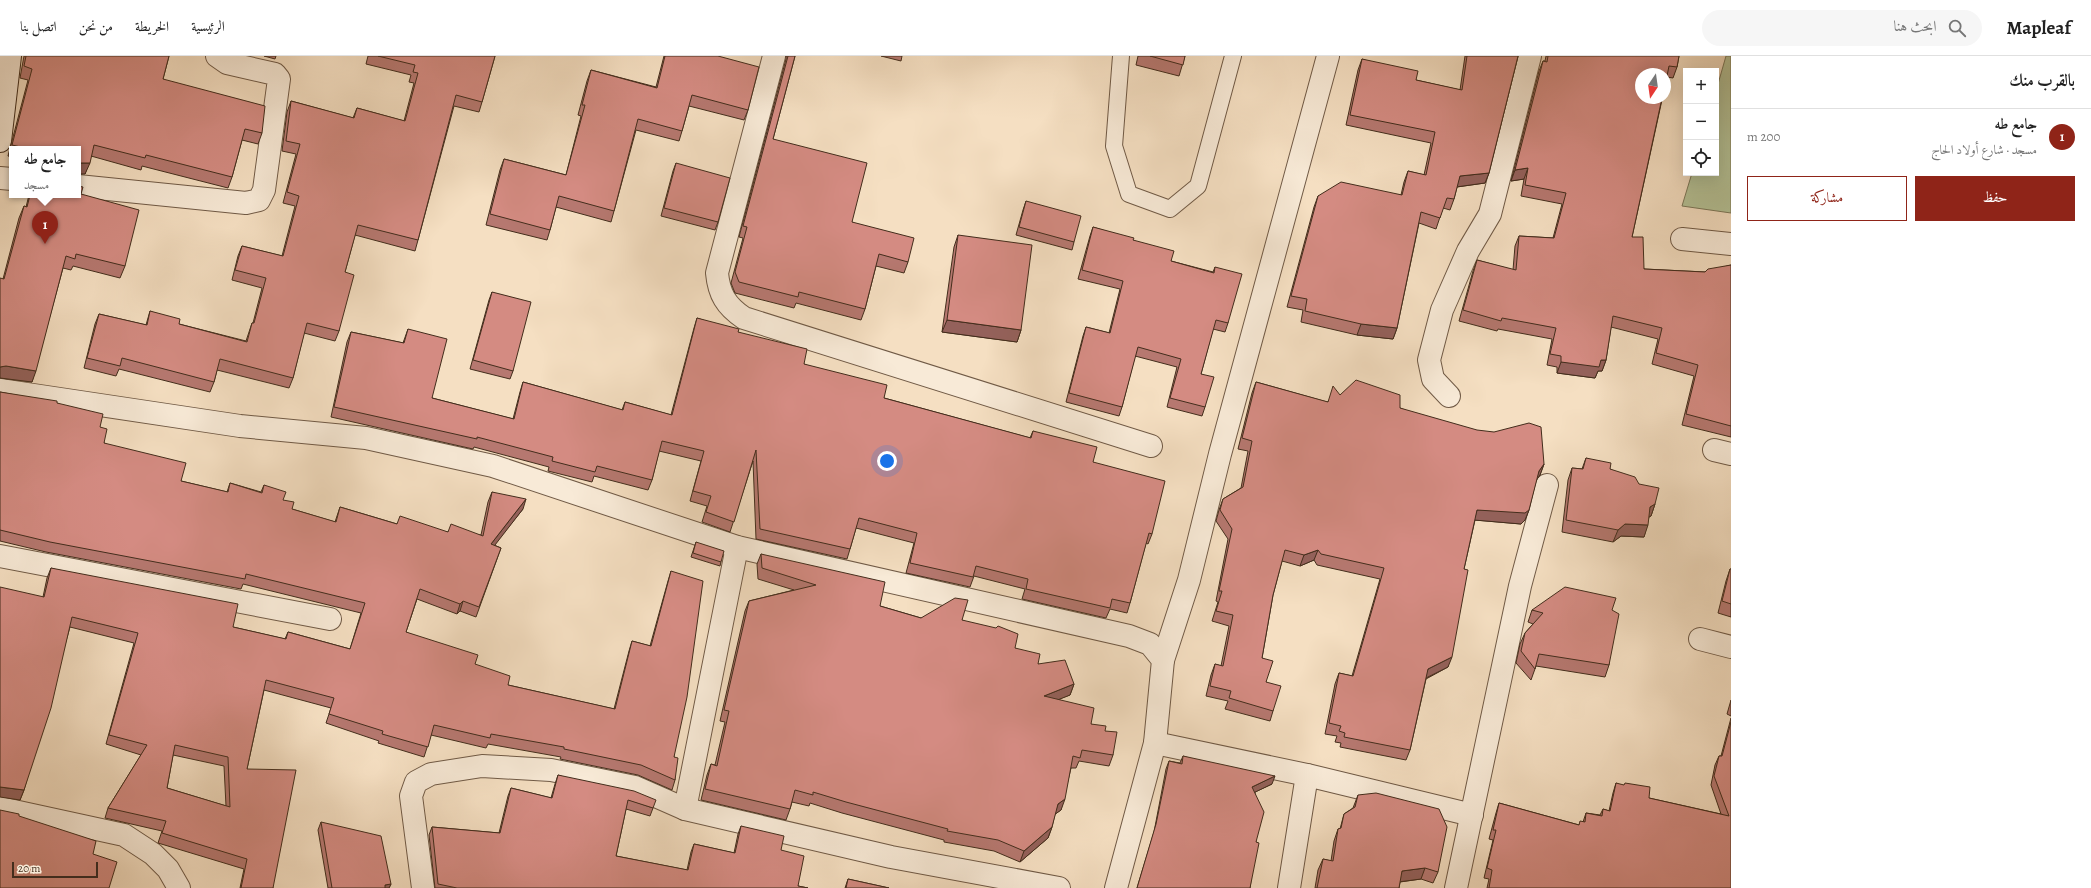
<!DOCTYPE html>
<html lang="ar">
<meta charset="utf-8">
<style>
:root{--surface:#fff;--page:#f6f6f6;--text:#222;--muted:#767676;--line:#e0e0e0;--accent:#8f2418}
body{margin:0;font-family:Alegreya,Amiri,serif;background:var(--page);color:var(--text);direction:rtl}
.controls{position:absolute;right:12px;top:12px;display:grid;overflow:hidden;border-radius:0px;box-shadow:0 4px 16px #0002}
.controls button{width:36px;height:36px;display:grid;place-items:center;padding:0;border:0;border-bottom:1px solid var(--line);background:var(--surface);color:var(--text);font:20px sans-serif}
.compass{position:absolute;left:1635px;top:12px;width:36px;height:36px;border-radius:50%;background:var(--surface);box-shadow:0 4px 16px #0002;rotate:193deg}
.scale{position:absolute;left:12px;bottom:10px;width:86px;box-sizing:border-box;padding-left:4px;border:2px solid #432d1c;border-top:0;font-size:11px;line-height:14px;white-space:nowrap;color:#432d1c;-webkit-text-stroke:3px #f8ead7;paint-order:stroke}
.you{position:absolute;left:887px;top:405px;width:14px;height:14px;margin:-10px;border:3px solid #fff;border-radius:50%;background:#1a73e8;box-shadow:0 0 0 6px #1a73e833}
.badge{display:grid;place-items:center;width:26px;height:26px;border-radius:50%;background:var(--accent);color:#fff;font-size:13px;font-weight:700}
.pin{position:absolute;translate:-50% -33px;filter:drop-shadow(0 1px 2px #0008)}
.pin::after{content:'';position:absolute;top:21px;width:14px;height:12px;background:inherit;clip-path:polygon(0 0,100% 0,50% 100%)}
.popup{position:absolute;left:9px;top:90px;width:72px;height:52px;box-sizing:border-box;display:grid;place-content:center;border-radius:0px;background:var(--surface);filter:drop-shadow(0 1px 3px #0005);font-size:13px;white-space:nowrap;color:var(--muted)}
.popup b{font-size:15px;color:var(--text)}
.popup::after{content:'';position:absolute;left:50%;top:100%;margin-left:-8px;border:8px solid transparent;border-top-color:var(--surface)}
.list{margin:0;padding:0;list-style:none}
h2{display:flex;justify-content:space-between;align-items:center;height:52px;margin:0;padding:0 16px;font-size:17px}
h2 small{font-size:13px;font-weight:400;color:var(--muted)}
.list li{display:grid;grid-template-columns:26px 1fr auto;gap:12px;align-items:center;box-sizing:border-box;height:56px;padding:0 16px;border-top:1px solid var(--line)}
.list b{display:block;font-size:15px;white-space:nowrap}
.list p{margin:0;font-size:13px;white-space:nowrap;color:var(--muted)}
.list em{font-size:13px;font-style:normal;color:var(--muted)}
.actions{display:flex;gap:8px;padding:12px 16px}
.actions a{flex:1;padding:9px 0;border:1px solid var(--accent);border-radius:0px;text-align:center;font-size:14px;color:var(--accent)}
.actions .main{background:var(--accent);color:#fff}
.icon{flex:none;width:22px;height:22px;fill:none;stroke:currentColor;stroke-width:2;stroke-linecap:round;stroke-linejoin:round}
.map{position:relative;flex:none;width:1731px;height:832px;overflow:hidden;direction:ltr}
header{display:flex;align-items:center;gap:24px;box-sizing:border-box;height:56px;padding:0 20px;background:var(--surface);border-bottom:1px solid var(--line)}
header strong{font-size:19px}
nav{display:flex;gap:22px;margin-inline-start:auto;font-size:14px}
.search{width:280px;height:36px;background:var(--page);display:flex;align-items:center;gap:10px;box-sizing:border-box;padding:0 14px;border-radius:22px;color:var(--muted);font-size:15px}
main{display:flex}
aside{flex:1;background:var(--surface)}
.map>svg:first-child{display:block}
.green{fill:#b5c398;stroke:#7c785a}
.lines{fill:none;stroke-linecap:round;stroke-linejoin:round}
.lane-casing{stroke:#705a46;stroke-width:18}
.street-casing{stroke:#705a46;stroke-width:24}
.secondary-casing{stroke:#432d1c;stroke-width:24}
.lane{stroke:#f8ead7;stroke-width:16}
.street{stroke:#f8ead7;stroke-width:22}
.secondary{stroke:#f8ead7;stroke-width:22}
.wall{fill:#b67870;stroke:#432d1c;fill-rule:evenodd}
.shaded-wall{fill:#94615b;stroke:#432d1c}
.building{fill:#d48b82;stroke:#432d1c;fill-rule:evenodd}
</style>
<header>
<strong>Mapleaf</strong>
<div class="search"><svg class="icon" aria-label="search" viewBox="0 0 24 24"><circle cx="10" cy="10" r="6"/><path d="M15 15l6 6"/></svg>ابحث هنا</div>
<nav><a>الرئيسية</a><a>الخريطة</a><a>من نحن</a><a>اتصل بنا</a></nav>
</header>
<main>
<aside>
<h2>بالقرب منك<small></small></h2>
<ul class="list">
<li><span class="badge">1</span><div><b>جامع طه</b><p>مسجد · شارع أولاد الحاج</p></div><em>200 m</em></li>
</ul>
<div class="actions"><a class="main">حفظ</a><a>مشاركة</a></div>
</aside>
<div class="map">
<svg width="1731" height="832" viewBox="0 0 1731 832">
<rect width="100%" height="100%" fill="#f5dfc2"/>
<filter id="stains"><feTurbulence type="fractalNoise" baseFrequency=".005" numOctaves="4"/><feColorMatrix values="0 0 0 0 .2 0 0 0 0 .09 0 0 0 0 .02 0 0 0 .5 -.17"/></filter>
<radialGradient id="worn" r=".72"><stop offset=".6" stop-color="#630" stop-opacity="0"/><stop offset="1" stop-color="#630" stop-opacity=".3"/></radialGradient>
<polygon class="green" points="1726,0 1731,0 1731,157 1682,150 1692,117 1716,117 1716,35"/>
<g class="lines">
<defs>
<polyline id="lane" points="1121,0 1114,90 1129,138 1170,153 1198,130 1233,0"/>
<g id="street">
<path d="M 774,0 L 717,217 C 719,238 726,250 744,262 L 1151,390"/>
<polyline points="0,122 12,123"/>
<polyline points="78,130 246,147 259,144 264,134 279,23 275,18 227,7 217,0"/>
<polyline points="1682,183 1731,188"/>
<polyline points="0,334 240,370 366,382 493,410 737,491 1129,580 1150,588 1163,604 1155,687 1116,832"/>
<polyline points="1449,340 1433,323 1429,304 1442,254 1468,195 1490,158 1530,0"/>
<polyline points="1714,394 1731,398"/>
<polyline points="0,500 330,563"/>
<polyline points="1700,583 1731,591"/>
<polyline points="1163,604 1189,524 1220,398 1328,0"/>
<polyline points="1155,687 1307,719 1472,759"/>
<polyline points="0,752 124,779 153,798 168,813 179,832"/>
<polyline points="685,753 737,491"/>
<polyline points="423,832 411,740 416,726 431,718 482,710 551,714 635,731 685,753 891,801 1059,832"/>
<polyline points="1289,832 1307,719"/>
<polyline points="1456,832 1520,530 1547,429"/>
</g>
<polyline id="secondary" points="0,85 10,0"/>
</defs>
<use href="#lane" class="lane-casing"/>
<use href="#street" class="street-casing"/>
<use href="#secondary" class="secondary-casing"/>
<use href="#lane" class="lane"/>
<use href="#street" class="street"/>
<use href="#secondary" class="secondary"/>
</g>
<g class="wall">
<polygon points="24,0 169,0 163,23 262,77 258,88 242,84 232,121 228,132 142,110 141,114 91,100 85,118 78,93 12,93 12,101 8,100 28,24 20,22"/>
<polygon points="264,0 276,0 275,3"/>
<polygon points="368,0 495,0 482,46 479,56 454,50 418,184 415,195 355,179 345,216 339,275 335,285 304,277 293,322 289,332 217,314 214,326 210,336 119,313 116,320 84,312 95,268 99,258 146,269 150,255 179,268 246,285 252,267 253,267 262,232 232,224 238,200 242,190 282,200 295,150 283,147 296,98 282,95 287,56 291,45 353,62 357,52 404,65 414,27 409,26 411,19 366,8"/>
<polygon points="664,0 718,0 748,54 744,64 689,50 682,75 679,85 636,74 614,155 611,166 556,151 550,174 547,184 486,169 500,114 504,103 566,119 581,60 578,59 587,25 591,14 656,31"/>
<polygon points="786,0 795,0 773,83 852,166 908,206 904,217 876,210 865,253 861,264 796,247 794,252 735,237 731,227 743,182 739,181 786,3"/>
<polygon points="881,0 902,0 901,5"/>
<polygon points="1138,0 1185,0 1179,20 1136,9"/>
<polygon points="1465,0 1518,0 1489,117 1485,127 1457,131 1454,143 1450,154 1443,152 1436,173 1419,167 1397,272 1393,283 1357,279 1301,266 1303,254 1287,251 1314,151 1318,140 1401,139 1404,126 1408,115 1424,119 1431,87 1346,69 1358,14 1362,3 1416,24 1460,34"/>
<polygon points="1546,0 1679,0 1677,11 1673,22 1667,21 1632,181 1644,213 1705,216 1731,209 1731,381 1682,369 1694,320 1652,308 1658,283 1611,271 1606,304 1602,315 1598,315 1595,322 1557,317 1557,311 1547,309 1552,283 1498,273 1497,275 1459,265 1473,215 1477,204 1513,214 1515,190 1519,180 1553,182 1562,148 1521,140 1524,123 1511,125 1539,15 1543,5 1545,5"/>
<polygon points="676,107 718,166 715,174 661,160 673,115"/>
<polygon points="81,138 125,210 120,222 73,210 71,214 63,212 32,326 1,322 3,223 19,162 24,150 26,151 29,139"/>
<polygon points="1026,145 1074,186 1072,194 1016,179 1023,154"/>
<polygon points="1093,171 1133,184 1171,205 1213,216 1215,211 1228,267 1225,276 1213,273 1201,318 1205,351 1202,360 1167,351 1177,311 1135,300 1122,351 1119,360 1066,346 1083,280 1086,271 1109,277 1120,233 1078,223 1090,180"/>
<polygon points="958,179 1021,274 1017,286 942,276 954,191"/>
<polygon points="492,236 513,315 510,323 470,313 489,244"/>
<polygon points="697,262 738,276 804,308 884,342 1030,382 1033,375 1093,406 1152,478 1148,488 1146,487 1130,547 1127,557 1110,553 1106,562 1022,543 1025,533 974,520 970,531 906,517 914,487 856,472 850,493 847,503 756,483 753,405 730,476 702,466 707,450 690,445 701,405 659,395 652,424 648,434 594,420 592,426 548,415 549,411 474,391 473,393 331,361 347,286 351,276 403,287 408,273 432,342 513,363 520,336 523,326 622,354 625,346 671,359 694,272"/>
<polygon points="1256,326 1327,346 1340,339 1400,352 1544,408 1540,419 1536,424 1529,454 1525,464 1521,468 1475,464 1464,513 1448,611 1426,623 1410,694 1406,704 1340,691 1341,687 1335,686 1337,680 1325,678 1335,628 1339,617 1352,620 1380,523 1317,509 1314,504 1300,510 1282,505 1273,539 1262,602 1266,626 1273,655 1270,665 1225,653 1228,645 1206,640 1211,619 1215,608 1221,610 1229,570 1212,565 1218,546 1216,545 1228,483 1216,465 1219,454 1223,443 1241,432 1248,395 1238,393 1252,337"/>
<path d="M 0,336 L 57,347 L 100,371 L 104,387 L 181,425 L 227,436 L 230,427 L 261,436 L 264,429 L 283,444 L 292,453 L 335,466 L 340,451 L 397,468 L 448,476 L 481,479 L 488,446 L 492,436 L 523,453 L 494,489 L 501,492 L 476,561 L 460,555 L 457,558 L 417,543 L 406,576 L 475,608 L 508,629 L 614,653 L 629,595 L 632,585 L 650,590 L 668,525 L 671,515 L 674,701 L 675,724 L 672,734 L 638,719 L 560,703 L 561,701 L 488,688 L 486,692 L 431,679 L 424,701 L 378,687 L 379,685 L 326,667 L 331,652 L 264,634 L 247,713 L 273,832 L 240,832 L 244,813 L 158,787 L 162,775 L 105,762 L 108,752 L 141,699 L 106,688 L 134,587 L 70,571 L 24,734 L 20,744 L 43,541 L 47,522 L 51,512 L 233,571 L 285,583 L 288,576 L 350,593 L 361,557 L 243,528 L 241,533 L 46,496 L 0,485 ZM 173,699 L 224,710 L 226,750 L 167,732 Z"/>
<polygon points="1586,402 1610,413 1639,428 1655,448 1651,460 1649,461 1644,481 1621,480 1613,486 1562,476 1568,424 1572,412 1582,413"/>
<polygon points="696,486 721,506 720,510 691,501"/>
<polygon points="761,498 880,550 921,562 962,564 1015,592 1038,608 1074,628 1070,639 1059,643 1091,668 1105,675 1113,699 1109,710 1079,705 1076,712 1071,712 1061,754 1055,758 1052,771 1048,782 1020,806 994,795 944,786 944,784 842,757 810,747 809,750 792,746 790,753 786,764 701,744 707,719 711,708 715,709 725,666 720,665 745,555 749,545 794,534 758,523 757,508"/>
<polygon points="1730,513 1731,513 1731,561 1718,557 1726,525"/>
<polygon points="1532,554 1612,554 1609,609 1605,621 1536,610 1531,624 1516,607 1520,588 1525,577 1533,568 1528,566"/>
<polygon points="1731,644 1731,660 1727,658"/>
<polygon points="1731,662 1731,832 1487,832 1489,823 1484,822 1493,784 1489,783 1496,757 1499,747 1579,769 1583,766 1586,757 1600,759 1603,753 1609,755 1613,737 1616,727 1649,742 1721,758 1711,729 1715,709 1719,700 1721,700"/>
<polygon points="1183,700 1272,728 1255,736 1256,786 1250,832 1137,832 1154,776 1166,713 1169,705 1180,707"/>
<polygon points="558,719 653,752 650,760 626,753 616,800 687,814 691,796 694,788 734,797 738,778 741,770 781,794 798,830 808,832 435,832 429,779 432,771 499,777 508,740 511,732 551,742 555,728"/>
<polygon points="1358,739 1438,816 1433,827 1421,823 1400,826 1399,832 1315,832 1318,814 1323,803 1331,805 1334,785 1338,773 1340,773 1344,758 1353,752"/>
<polygon points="321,766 391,828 389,832 328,832 318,774"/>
<polygon points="848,823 889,832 845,832"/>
</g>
<g class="shaded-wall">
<polygon points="78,107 90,107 85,118 78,118"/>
<polygon points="1528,112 1524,123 1511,125 1515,114"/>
<polygon points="1489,117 1485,127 1456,131 1460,120"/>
<polygon points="947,264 1021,274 1017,286 942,276"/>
<polygon points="1361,268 1397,272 1393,283 1357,279"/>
<polygon points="1606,304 1602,315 1598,315 1595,322 1557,317 1561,306"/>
<polygon points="6,310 36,315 32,326 0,322 0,311"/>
<polygon points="1544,408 1540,419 1535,426 1539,415"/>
<polygon points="526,443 523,453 488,498 491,488"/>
<polygon points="1655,448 1651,460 1646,462 1650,451"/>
<polygon points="1477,454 1529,454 1525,464 1521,468 1474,464"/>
<polygon points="1625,468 1648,469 1644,481 1621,480 1613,486 1618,474"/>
<polygon points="1318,494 1314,504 1300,510 1304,499"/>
<polygon points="463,545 460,555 457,558 460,548"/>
<polygon points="1452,601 1448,611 1424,623 1428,613"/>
<polygon points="1074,628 1070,639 1040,651 1044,640"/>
<polygon points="1275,720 1272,728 1249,739 1252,731"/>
<polygon points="0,731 24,734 20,744 0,741"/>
<polygon points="1065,743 1061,754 1054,759 1058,748"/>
<polygon points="1052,771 1048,782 1020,806 1024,795"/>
<polygon points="1425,812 1421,823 1398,826 1402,815"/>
<polygon points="391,828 389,832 384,832 385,829"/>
</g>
<g class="building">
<polygon points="26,0 169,0 163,23 265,50 262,77 245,73 232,121 146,99 145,102 94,89 90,107 78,107 78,93 29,93 12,89 32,13 24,10"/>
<polygon points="378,0 495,0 482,46 456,39 418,184 358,169 345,216 354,219 339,275 307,267 293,322 220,303 214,326 122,302 120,310 87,302 99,258 147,269 150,255 180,263 179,268 247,286 252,267 254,267 266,222 235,214 242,190 283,200 299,140 287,136 300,88 286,85 291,45 354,62 357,52 405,65 418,17 413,16 415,9"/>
<polygon points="665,0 718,0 759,11 748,54 692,39 682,75 638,63 614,155 559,140 550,174 490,158 504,103 566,119 585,49 582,49 591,14 657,32"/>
<polygon points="788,0 795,0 773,83 867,107 852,166 914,182 908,206 879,198 865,253 799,236 798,241 739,226 735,216 747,171 743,170"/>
<polygon points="1150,0 1185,0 1183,9"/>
<polygon points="1467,0 1518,0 1489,117 1460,120 1454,143 1447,142 1440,162 1421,156 1397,272 1361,268 1305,255 1307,243 1291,240 1318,140 1341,126 1402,139 1408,115 1426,119 1435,76 1350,59 1362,3 1418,15 1416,24 1462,34"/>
<polygon points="1548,0 1679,0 1677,11 1669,10 1665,30 1665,18 1641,18 1641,42 1662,42 1632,181 1643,181 1644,213 1705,216 1708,213 1731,209 1731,370 1686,358 1698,309 1656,297 1662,272 1613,260 1606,304 1601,304 1599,311 1561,306 1561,300 1550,298 1556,272 1502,262 1501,265 1463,254 1477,204 1516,214 1519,180 1554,182 1566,137 1525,129 1528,112 1515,114 1543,5 1547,6"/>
<polygon points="676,107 730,122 718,166 664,152"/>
<polygon points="78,130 83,131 81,138 139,154 125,210 76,198 75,203 66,200 36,315 6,310 0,311 0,222 4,223 24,150 27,151 30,139 78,139"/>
<polygon points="1026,145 1081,160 1074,186 1019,171"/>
<polygon points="1093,171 1134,182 1133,184 1174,195 1171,205 1214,217 1215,211 1242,218 1228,267 1216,264 1201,318 1214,321 1205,351 1170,342 1181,303 1138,291 1122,351 1069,337 1086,271 1110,277 1123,225 1082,214"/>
<polygon points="958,179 1032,189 1021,274 947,264"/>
<polygon points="492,236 531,246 513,315 473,304"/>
<polygon points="697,262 739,273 738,276 807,293 804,308 887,329 884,342 1031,382 1033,375 1097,391 1093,406 1165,425 1152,478 1149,477 1130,547 1112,543 1110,552 1026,533 1028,523 976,510 973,521 910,507 917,477 859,462 850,493 760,473 756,394 734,466 706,456 711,440 693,435 704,395 662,385 652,424 597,410 595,416 552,405 553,401 477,381 477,383 334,351 351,276 404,287 408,273 447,283 432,342 514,363 523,326 623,354 625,346 672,359"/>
<polygon points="1356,324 1400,339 1400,352 1477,374 1494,376 1529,367 1541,371 1544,408 1539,415 1529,454 1525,457 1477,454 1464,513 1468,514 1452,601 1428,613 1410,694 1344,681 1345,677 1339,675 1341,670 1329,667 1339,617 1353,620 1384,512 1321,498 1318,494 1304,499 1285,494 1273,539 1262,602 1273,605 1266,626 1281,630 1273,655 1229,642 1231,635 1210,630 1215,608 1223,610 1233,559 1216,555 1222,535 1219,535 1232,473 1220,454 1223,443 1243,431 1252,385 1242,382 1256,326 1328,346 1333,330 1340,339"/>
<path d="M 0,336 L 57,345 L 57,347 L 103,358 L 100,371 L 107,373 L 104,387 L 186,407 L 181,425 L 228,436 L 230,427 L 262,437 L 264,429 L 286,436 L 283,444 L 294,446 L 292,453 L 336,466 L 340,451 L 397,468 L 400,460 L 448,476 L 451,468 L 483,480 L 492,436 L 526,443 L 491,488 L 501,492 L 479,551 L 463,545 L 460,548 L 420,533 L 406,576 L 478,599 L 475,608 L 510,620 L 508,629 L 615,653 L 632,585 L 651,590 L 671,515 L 703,525 L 687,641 L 674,701 L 678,702 L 675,724 L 641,709 L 564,693 L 564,691 L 491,678 L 490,682 L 434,669 L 428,691 L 382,678 L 383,675 L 329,658 L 334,642 L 266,624 L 247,713 L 296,714 L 273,832 L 241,832 L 247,803 L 162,777 L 166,765 L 108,752 L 147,689 L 109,679 L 138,577 L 72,561 L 51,652 L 24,734 L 0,731 L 0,531 L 44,541 L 51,512 L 238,548 L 233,571 L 286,583 L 288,576 L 350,593 L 365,547 L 246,518 L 245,523 L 50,486 L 0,474 ZM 175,689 L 228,701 L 230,751 L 167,732 Z"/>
<polygon points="1586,402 1611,407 1610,413 1635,421 1639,428 1659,432 1655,448 1650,451 1648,469 1625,468 1618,474 1566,464 1572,412 1583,413"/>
<polygon points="696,486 724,495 721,506 693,497"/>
<polygon points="761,498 885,526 880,550 921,562 955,542 968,544 962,564 996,572 998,570 1018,578 1015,592 1040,598 1038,608 1065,604 1074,628 1044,640 1094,652 1091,668 1106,670 1105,675 1117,676 1113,699 1082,694 1080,702 1073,700 1065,743 1058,748 1052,771 1024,795 998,784 947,775 948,773 846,746 813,736 813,739 795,734 790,753 705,733 711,708 717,710 729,655 724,654 749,545 816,529 762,512"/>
<polygon points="1730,513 1731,513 1731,548 1722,545"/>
<polygon points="1565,531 1616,542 1612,554 1619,558 1609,609 1539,598 1535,613 1521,595 1525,577 1543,557 1532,554"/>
<polygon points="1731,666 1731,832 1489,832 1492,814 1487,812 1496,774 1493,774 1499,747 1579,769 1580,765 1585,766 1586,757 1602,760 1603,753 1610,755 1616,727 1624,729 1625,727 1650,731 1649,742 1729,760 1714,720 1719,700 1722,700"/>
<polygon points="1183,700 1275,720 1252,731 1264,756 1256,786 1259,787 1250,832 1137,832 1156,768 1169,705 1182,708"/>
<polygon points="558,719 634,735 656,744 653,752 628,744 616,800 688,814 694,788 735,797 741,770 784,780 781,794 804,800 798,830 808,832 457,832 438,828 432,771 500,777 511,732 552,742"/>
<polygon points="1376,737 1439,753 1447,771 1438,816 1425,812 1402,815 1399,832 1317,832 1323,803 1333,805 1338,773 1341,772 1344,758 1355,751 1358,739"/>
<polygon points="0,754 19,758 19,760 96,785 93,798 117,806 109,832 0,832"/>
<polygon points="321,766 381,780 391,828 385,829 385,832 332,832"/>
<polygon points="848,823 889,832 846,832"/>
</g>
<rect width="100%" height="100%" filter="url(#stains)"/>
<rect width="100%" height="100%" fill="url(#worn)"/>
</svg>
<div class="controls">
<button>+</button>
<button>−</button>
<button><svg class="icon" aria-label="locate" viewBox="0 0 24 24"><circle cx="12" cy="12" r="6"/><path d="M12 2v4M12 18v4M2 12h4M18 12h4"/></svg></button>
</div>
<svg class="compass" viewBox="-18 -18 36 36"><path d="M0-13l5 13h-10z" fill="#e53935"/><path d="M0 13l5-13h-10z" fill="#767676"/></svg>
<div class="scale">20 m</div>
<div class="you"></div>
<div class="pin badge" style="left:45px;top:188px">1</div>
<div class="popup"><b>جامع طه</b>مسجد</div>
</div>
</main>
